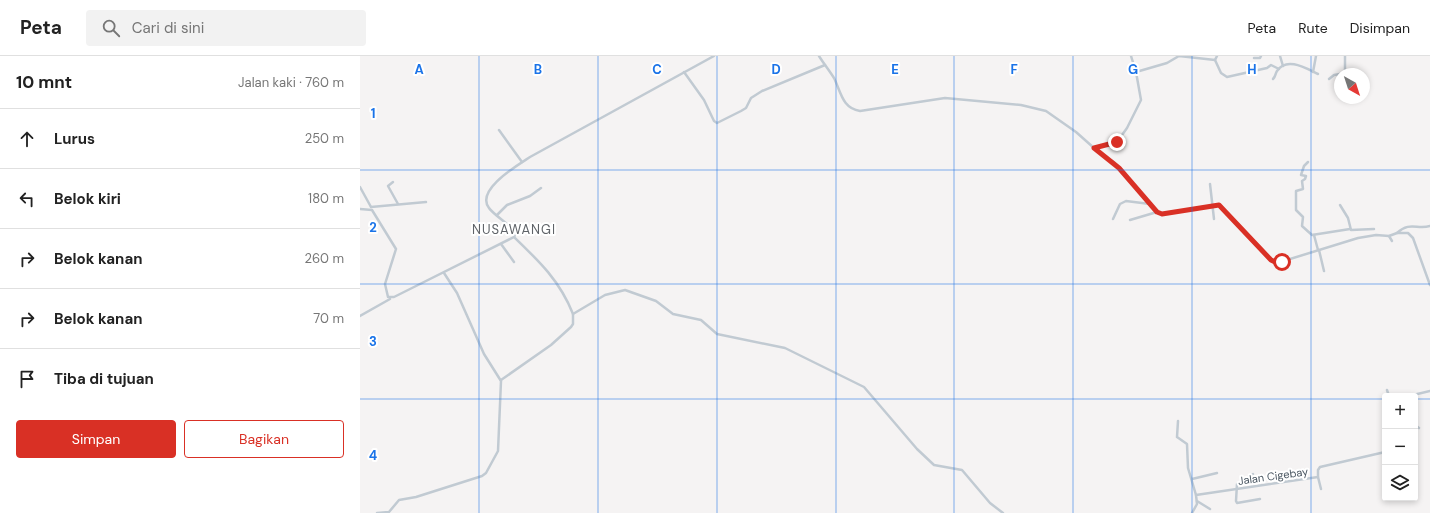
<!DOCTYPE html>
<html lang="id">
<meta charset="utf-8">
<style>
:root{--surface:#fff;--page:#f2f2f2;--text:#222;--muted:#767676;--line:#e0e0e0;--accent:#d93025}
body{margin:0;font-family:"DM Sans",sans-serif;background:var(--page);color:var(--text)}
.controls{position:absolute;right:12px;bottom:12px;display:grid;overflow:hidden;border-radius:4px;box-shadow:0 2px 6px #0003}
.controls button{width:36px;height:36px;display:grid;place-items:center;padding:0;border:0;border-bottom:1px solid var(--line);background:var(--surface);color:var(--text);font:20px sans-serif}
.compass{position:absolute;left:974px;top:12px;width:36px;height:36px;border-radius:50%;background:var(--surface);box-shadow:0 2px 6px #0003;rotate:141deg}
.stop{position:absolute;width:12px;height:12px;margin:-9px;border:3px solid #d93025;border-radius:50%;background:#fff}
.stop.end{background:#d93025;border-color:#fff;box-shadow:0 1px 4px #0008}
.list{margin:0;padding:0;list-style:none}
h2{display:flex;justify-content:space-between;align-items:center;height:52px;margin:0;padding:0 16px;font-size:17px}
h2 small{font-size:13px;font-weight:400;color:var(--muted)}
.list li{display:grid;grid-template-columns:26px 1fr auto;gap:12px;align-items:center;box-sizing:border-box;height:60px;padding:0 16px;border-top:1px solid var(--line)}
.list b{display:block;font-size:15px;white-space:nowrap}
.list em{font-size:13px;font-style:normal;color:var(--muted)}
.actions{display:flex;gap:8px;padding:12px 16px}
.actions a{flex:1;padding:9px 0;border:1px solid var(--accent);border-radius:4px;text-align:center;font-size:14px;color:var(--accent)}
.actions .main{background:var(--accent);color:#fff}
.icon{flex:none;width:22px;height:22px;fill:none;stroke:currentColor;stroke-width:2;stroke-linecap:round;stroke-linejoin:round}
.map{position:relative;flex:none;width:1070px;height:457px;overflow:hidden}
header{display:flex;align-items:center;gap:24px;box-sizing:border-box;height:56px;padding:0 20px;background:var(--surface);border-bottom:1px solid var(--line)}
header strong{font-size:19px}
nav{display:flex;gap:22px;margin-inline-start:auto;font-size:14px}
.search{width:280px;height:36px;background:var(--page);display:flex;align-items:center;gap:10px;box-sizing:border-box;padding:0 14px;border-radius:4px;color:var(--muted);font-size:15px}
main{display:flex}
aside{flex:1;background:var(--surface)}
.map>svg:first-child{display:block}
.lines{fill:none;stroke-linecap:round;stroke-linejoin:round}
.street{stroke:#c1cad2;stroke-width:2.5}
.route{stroke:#d93025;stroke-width:5}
.grid{fill:none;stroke:#1a73e8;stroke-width:1;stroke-opacity:0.55}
.labels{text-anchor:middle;stroke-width:4;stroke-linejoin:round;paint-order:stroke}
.street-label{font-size:11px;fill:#4a5661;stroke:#fff}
.quarter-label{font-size:13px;letter-spacing:1px;fill:#5f6368;stroke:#fff}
.grid-label{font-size:13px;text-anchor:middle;font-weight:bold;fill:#1a73e8;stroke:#fff;stroke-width:4;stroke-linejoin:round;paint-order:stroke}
</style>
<header>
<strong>Peta</strong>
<div class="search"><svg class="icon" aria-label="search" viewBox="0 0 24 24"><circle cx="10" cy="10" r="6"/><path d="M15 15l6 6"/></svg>Cari di sini</div>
<nav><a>Peta</a><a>Rute</a><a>Disimpan</a></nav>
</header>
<main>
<aside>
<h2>10 mnt<small>Jalan kaki · 760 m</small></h2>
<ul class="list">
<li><svg class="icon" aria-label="ahead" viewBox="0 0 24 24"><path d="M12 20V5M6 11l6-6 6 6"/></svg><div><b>Lurus</b></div><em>250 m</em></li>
<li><svg class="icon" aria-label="left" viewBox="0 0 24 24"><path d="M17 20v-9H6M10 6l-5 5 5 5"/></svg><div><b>Belok kiri</b></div><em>180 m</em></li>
<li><svg class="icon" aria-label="right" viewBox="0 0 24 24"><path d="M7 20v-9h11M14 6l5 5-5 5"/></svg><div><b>Belok kanan</b></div><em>260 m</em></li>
<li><svg class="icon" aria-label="right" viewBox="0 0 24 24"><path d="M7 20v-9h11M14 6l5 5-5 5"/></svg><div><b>Belok kanan</b></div><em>70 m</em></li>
<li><svg class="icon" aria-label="arrive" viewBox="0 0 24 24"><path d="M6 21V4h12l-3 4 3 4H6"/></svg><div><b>Tiba di tujuan</b></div></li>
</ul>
<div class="actions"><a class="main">Simpan</a><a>Bagikan</a></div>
</aside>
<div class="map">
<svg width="1070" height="457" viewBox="0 0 1070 457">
<rect width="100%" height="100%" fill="#f5f3f3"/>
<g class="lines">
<g class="street">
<path d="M 459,0 C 464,8 469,14 474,22 C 481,36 482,52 500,55 L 585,42 L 661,49 L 686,55 L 716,76 L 743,100 L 754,106 L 797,156 L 802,158 L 810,157 L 859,149 L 911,205 L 917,207 L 998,182 L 1016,179 L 1029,180 L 1037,177 L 1048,177 L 1053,182 L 1070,229"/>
<polyline points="771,0 776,16"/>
<polyline points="920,0 923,10"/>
<polyline points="894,2 900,2 901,0"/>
<polyline points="855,4 861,17 867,21 907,12 911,9 919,13"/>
<polyline points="324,16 344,44 354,65 357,67 381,55 386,52 391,42 402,35 465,9"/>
<polyline points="953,16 956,0"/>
<polyline points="982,18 985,14 985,0"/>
<path d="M 913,23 C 916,20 915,18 917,15 C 927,0 947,13 958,18"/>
<polyline points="969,23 974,19 980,18"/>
<polyline points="139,74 162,106"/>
<polyline points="734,92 757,86 767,72 781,44 776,16 807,7 819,0 855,4 857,0"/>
<polyline points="948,106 944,110 941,119 946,120 945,123 942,125 943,133 936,135 936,154 943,161 942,170 952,179 990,173"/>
<polyline points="33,126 28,130 38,148"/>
<polyline points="850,128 854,163"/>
<polyline points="0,131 11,151"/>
<polyline points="980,149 988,162 991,174 1014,173"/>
<polyline points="11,151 66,146"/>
<path d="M 0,153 L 12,154 L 36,193 L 25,228 L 28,241 L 34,241 L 154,181 L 156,177 L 155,175 C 148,168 132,157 129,152 C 115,134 158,109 170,101 L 354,0"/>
<polyline points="137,159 147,149 170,140 181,132"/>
<polyline points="753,163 760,148 766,145 790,148"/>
<polyline points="770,164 797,156"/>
<path d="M 1037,177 C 1050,165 1057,174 1070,170"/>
<polyline points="954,179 958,194"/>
<polyline points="1029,180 1032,185"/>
<path d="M 154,181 C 179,205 200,225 213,258"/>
<polyline points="141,188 154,206"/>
<polyline points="959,194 964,215"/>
<polyline points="0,260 30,243"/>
<polyline points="141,324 191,289 211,271 213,268 213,258 245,239 265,234 296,245 313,258 341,264 357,278 425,292 504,331 557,393 574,409 602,414 630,447 643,457"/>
<polyline points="1027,334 1029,340"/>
<polyline points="1049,340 1070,335"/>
<polyline points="818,365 817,381 827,388 828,412 836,439"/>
<polyline points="1055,369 1059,372"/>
<polyline points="893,418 877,428 876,445 877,447 900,443"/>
<polyline points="958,421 961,433"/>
<polyline points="832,423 857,417"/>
<polyline points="837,445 850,453"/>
<polyline points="17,457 29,456 39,444 56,441 122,420 126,417 138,395 141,325 124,298 97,237 84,217"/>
<polyline points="832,457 837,448 836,439 958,421 958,414 960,411 1025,396"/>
</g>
</g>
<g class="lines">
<polyline class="route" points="757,86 734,92 759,112 797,156 802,158 859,149 911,204 917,207 922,206"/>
</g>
<path class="grid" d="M 119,0 L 119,457M 238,0 L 238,457M 357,0 L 357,457M 476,0 L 476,457M 594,0 L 594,457M 713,0 L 713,457M 832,0 L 832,457M 951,0 L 951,457M 0,114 L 1070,114M 0,228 L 1070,228M 0,343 L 1025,343M 1055,343 L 1070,343"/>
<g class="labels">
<g class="street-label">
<text transform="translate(913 420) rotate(-8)" y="4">Jalan Cigebay</text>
</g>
<g class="quarter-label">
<text x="154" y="178">NUSAWANGI</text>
</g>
</g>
<g class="grid-label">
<text x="59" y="18">A</text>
<text x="178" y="18">B</text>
<text x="297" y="18">C</text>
<text x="416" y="18">D</text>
<text x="535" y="18">E</text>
<text x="654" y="18">F</text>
<text x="773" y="18">G</text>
<text x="892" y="18">H</text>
<text x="13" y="62">1</text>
<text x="13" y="176">2</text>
<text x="13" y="290">3</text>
<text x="13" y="404">4</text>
</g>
</svg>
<div class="controls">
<button>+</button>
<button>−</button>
<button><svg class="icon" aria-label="layers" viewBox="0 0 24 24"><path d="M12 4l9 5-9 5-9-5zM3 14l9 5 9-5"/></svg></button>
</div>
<svg class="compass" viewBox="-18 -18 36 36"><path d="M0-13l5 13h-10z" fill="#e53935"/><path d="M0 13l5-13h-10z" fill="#767676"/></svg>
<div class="stop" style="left:922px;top:206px"></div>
<div class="stop end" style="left:757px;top:86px"></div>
</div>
</main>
